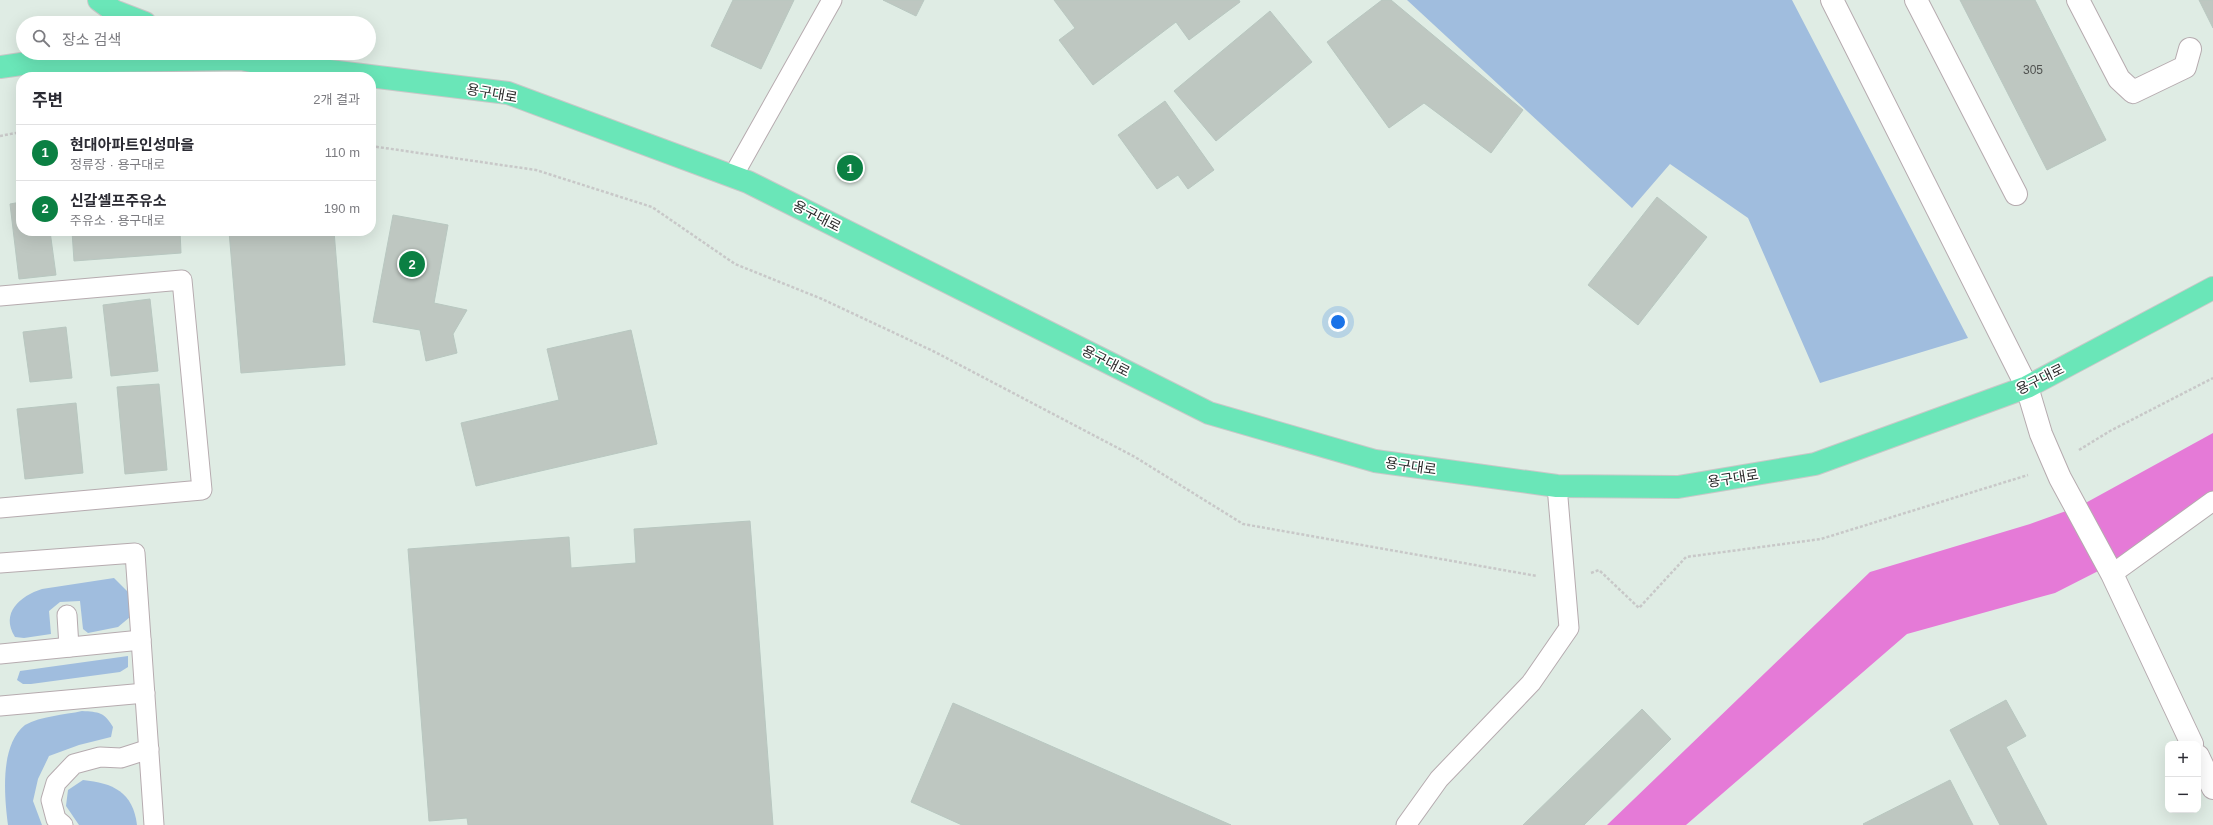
<!DOCTYPE html>
<html lang="ko">
<meta charset="utf-8">
<style>
:root{--surface:#fff;--page:#f2f2f3;--text:#2b2b33;--muted:#7c7c81;--line:#e1e1e2;--accent:#0b8043}
body{margin:0;font-family:Helvetica,"Noto Sans KR",sans-serif;background:var(--page);color:var(--text)}
.controls{position:absolute;right:12px;bottom:12px;display:grid;overflow:hidden;border-radius:8px;box-shadow:0 4px 16px #0002}
.controls button{width:36px;height:36px;display:grid;place-items:center;padding:0;border:0;border-bottom:1px solid var(--line);background:var(--surface);color:var(--text);font:20px sans-serif}
.you{position:absolute;left:1338px;top:322px;width:14px;height:14px;margin:-10px;border:3px solid #fff;border-radius:50%;background:#1a73e8;box-shadow:0 0 0 6px #1a73e833}
.badge{display:grid;place-items:center;width:26px;height:26px;border-radius:50%;background:var(--accent);color:#fff;font-size:13px;font-weight:700}
.pin{position:absolute;translate:-50% -50%;border:2px solid #fff;box-shadow:0 1px 4px #0006}
.list{margin:0;padding:0;list-style:none}
h2{display:flex;justify-content:space-between;align-items:center;height:52px;margin:0;padding:0 16px;font-size:17px}
h2 small{font-size:13px;font-weight:400;color:var(--muted)}
.list li{display:grid;grid-template-columns:26px 1fr auto;gap:12px;align-items:center;box-sizing:border-box;height:56px;padding:0 16px;border-top:1px solid var(--line)}
.list b{display:block;font-size:15px;white-space:nowrap}
.list p{margin:0;font-size:13px;white-space:nowrap;color:var(--muted)}
.list em{font-size:13px;font-style:normal;color:var(--muted)}
.icon{flex:none;width:22px;height:22px;fill:none;stroke:currentColor;stroke-width:2;stroke-linecap:round;stroke-linejoin:round}
.map{position:relative;flex:none;width:2213px;height:825px;overflow:hidden}
.search{position:absolute;background:var(--surface);box-shadow:0 4px 16px #0002;left:16px;top:16px;width:360px;height:44px;display:flex;align-items:center;gap:10px;box-sizing:border-box;padding:0 14px;border-radius:22px;color:var(--muted);font-size:15px}
.panel{position:absolute;background:var(--surface);box-shadow:0 4px 16px #0002;left:16px;top:72px;width:360px;height:164px;border-radius:16px}
.map>svg:first-child{display:block}
.green{fill:#a0bdde}
.water{fill:#e57ad7}
.building{fill:#bec7c1;stroke:#b8c7c0}
.lines{fill:none;stroke-linecap:round;stroke-linejoin:round}
.service-casing{stroke:#b6abaf;stroke-width:21}
.pedestrian-casing{stroke:#b6abaf;stroke-width:24}
.minor-casing{stroke:#b6abaf;stroke-width:24}
.primary-casing{stroke:#c8c8c8;stroke-width:24}
.path{stroke:#c8c8c8;stroke-width:2.5;stroke-dasharray:3 2;stroke-linecap:butt}
.service{stroke:#fff;stroke-width:19}
.pedestrian{stroke:#fff;stroke-width:22}
.minor{stroke:#fff;stroke-width:22}
.primary{stroke:#6ae6b8;stroke-width:22}
.labels{text-anchor:middle;stroke-width:3.5;stroke-linejoin:round;paint-order:stroke}
.number-label{font-size:12px;fill:#505250}
.street-label{font-size:14px;fill:#2b2b2b;stroke:#fff}
</style>
<div class="map">
<svg width="2213" height="825" viewBox="0 0 2213 825">
<rect width="100%" height="100%" fill="#dfece4"/>
<g class="green">
<polygon points="1407,0 1792,0 1968,338 1820,383 1748,218 1670,164 1632,208"/>
<path d="M 114,578 L 130,594 L 130,617 L 118,627 L 88,633 L 83,629 L 80,601 L 60,602 L 49,611 L 51,634 L 24,638 L 15,637 C 0,613 20,596 42,589 Z"/>
<polygon points="128,656 128,667 120,672 31,684 23,684 17,680 20,671"/>
<path d="M 82,711 C 99,712 104,712 113,727 L 111,737 L 79,745 L 49,756 L 38,779 L 33,801 L 42,825 L 8,825 C 4,794 0,745 25,725 C 41,716 64,715 82,711 Z"/>
<path d="M 83,780 C 113,783 133,792 137,825 L 79,825 L 66,806 L 68,790 Z"/>
</g>
<polygon class="water" points="2213,433 2213,492 2112,564 2055,593 1907,634 1686,825 1607,825 1870,572 2030,524 2080,506"/>
<g class="building">
<polygon points="733,0 794,0 761,69 711,46"/>
<polygon points="883,0 924,0 916,16"/>
<polygon points="1054,0 1239,0 1240,2 1189,40 1176,22 1093,85 1059,40 1075,28"/>
<polygon points="1382,0 1391,0 1523,110 1491,153 1424,103 1389,128 1327,42"/>
<polygon points="1960,0 2035,0 2106,140 2047,170"/>
<polygon points="2199,0 2213,0 2213,28"/>
<polygon points="1270,11 1312,62 1216,141 1174,91"/>
<polygon points="1165,101 1214,170 1188,189 1178,175 1157,189 1118,135"/>
<polygon points="1657,197 1707,237 1638,325 1588,285"/>
<polygon points="21,202 21,231 50,231 56,275 19,279 10,204"/>
<polygon points="393,215 448,225 434,303 467,310 453,334 457,353 426,361 420,330 373,322"/>
<polygon points="72,231 180,231 181,253 74,261"/>
<polygon points="229,231 334,231 345,365 241,373"/>
<polygon points="150,299 158,371 111,376 103,305"/>
<polygon points="66,327 72,378 30,382 23,332"/>
<polygon points="631,330 657,444 476,486 461,423 559,400 547,349"/>
<polygon points="159,384 167,470 125,474 117,387"/>
<polygon points="76,403 83,473 25,479 17,409"/>
<polygon points="750,521 773,825 468,825 467,818 429,821 408,549 569,537 571,568 636,563 634,529"/>
<polygon points="2006,700 2026,736 2006,747 2047,825 2000,825 1950,730"/>
<polygon points="953,703 1231,825 962,825 911,802"/>
<polygon points="1642,709 1671,739 1584,825 1523,825"/>
<polygon points="1950,780 1973,825 1864,825 1863,824"/>
</g>
<g class="lines">
<defs>
<g id="service">
<polyline points="733,176 832,0"/>
<polyline points="0,296 182,280 202,490 0,508"/>
<polyline points="0,563 135,553 154,825"/>
<polyline points="2112,574 2213,501"/>
<polyline points="67,615 69,647"/>
<polyline points="0,654 141,640"/>
<polyline points="0,706 145,693"/>
<polyline points="63,825 56,819 51,800 56,783 74,764 100,757 121,758 149,749"/>
<polyline points="1406,825 1439,779 1531,683 1569,628 1557,486"/>
</g>
<polyline id="pedestrian" points="1832,0 2027,387"/>
<g id="minor">
<polyline points="1916,0 2016,194"/>
<polyline points="2078,0 2119,79 2133,92 2185,67 2190,49"/>
<polyline points="2027,387 2041,434 2060,478 2112,574 2192,744"/>
<polyline points="2198,756 2213,788"/>
</g>
<g id="primary">
<polyline points="99,0 114,11 145,23"/>
<polyline points="0,67 35,62 241,59 256,62 508,93 748,182 1209,413 1375,461 1557,486 1678,487 1815,464 2027,387 2213,288"/>
</g>
</defs>
<use href="#service" class="service-casing"/>
<use href="#pedestrian" class="pedestrian-casing"/>
<use href="#minor" class="minor-casing"/>
<use href="#primary" class="primary-casing"/>
<g class="path">
<polyline points="0,136 21,132"/>
<polyline points="371,146 536,170 652,207 735,264 822,299 935,352 1135,457 1243,524 1537,576"/>
<polyline points="2079,450 2110,431 2213,378"/>
<polyline points="1591,573 1599,570 1639,608 1686,557 1821,539 2028,475"/>
</g>
<use href="#service" class="service"/>
<use href="#pedestrian" class="pedestrian"/>
<use href="#minor" class="minor"/>
<use href="#primary" class="primary"/>
</g>
<g class="labels">
<g class="number-label">
<text x="2033" y="74">305</text>
</g>
<g class="street-label">
<text transform="translate(492 93) rotate(10)" y="5">용구대로</text>
<text transform="translate(817 216) rotate(27)" y="5">용구대로</text>
<text transform="translate(1106 361) rotate(27)" y="5">용구대로</text>
<text transform="translate(2040 379) rotate(-26)" y="5">용구대로</text>
<text transform="translate(1411 466) rotate(8)" y="5">용구대로</text>
<text transform="translate(1733 478) rotate(-9)" y="5">용구대로</text>
</g>
</g>
</svg>
<div class="controls">
<button>+</button>
<button>−</button>
</div>
<div class="you"></div>
<div class="pin badge" style="left:850px;top:168px">1</div>
<div class="pin badge" style="left:412px;top:264px">2</div>
<div class="search"><svg class="icon" aria-label="search" viewBox="0 0 24 24"><circle cx="10" cy="10" r="6"/><path d="M15 15l6 6"/></svg>장소 검색</div>
<section class="panel">
<h2>주변<small>2개 결과</small></h2>
<ul class="list">
<li><span class="badge">1</span><div><b>현대아파트인성마을</b><p>정류장 · 용구대로</p></div><em>110 m</em></li>
<li><span class="badge">2</span><div><b>신갈셀프주유소</b><p>주유소 · 용구대로</p></div><em>190 m</em></li>
</ul>
</section>
</div>
